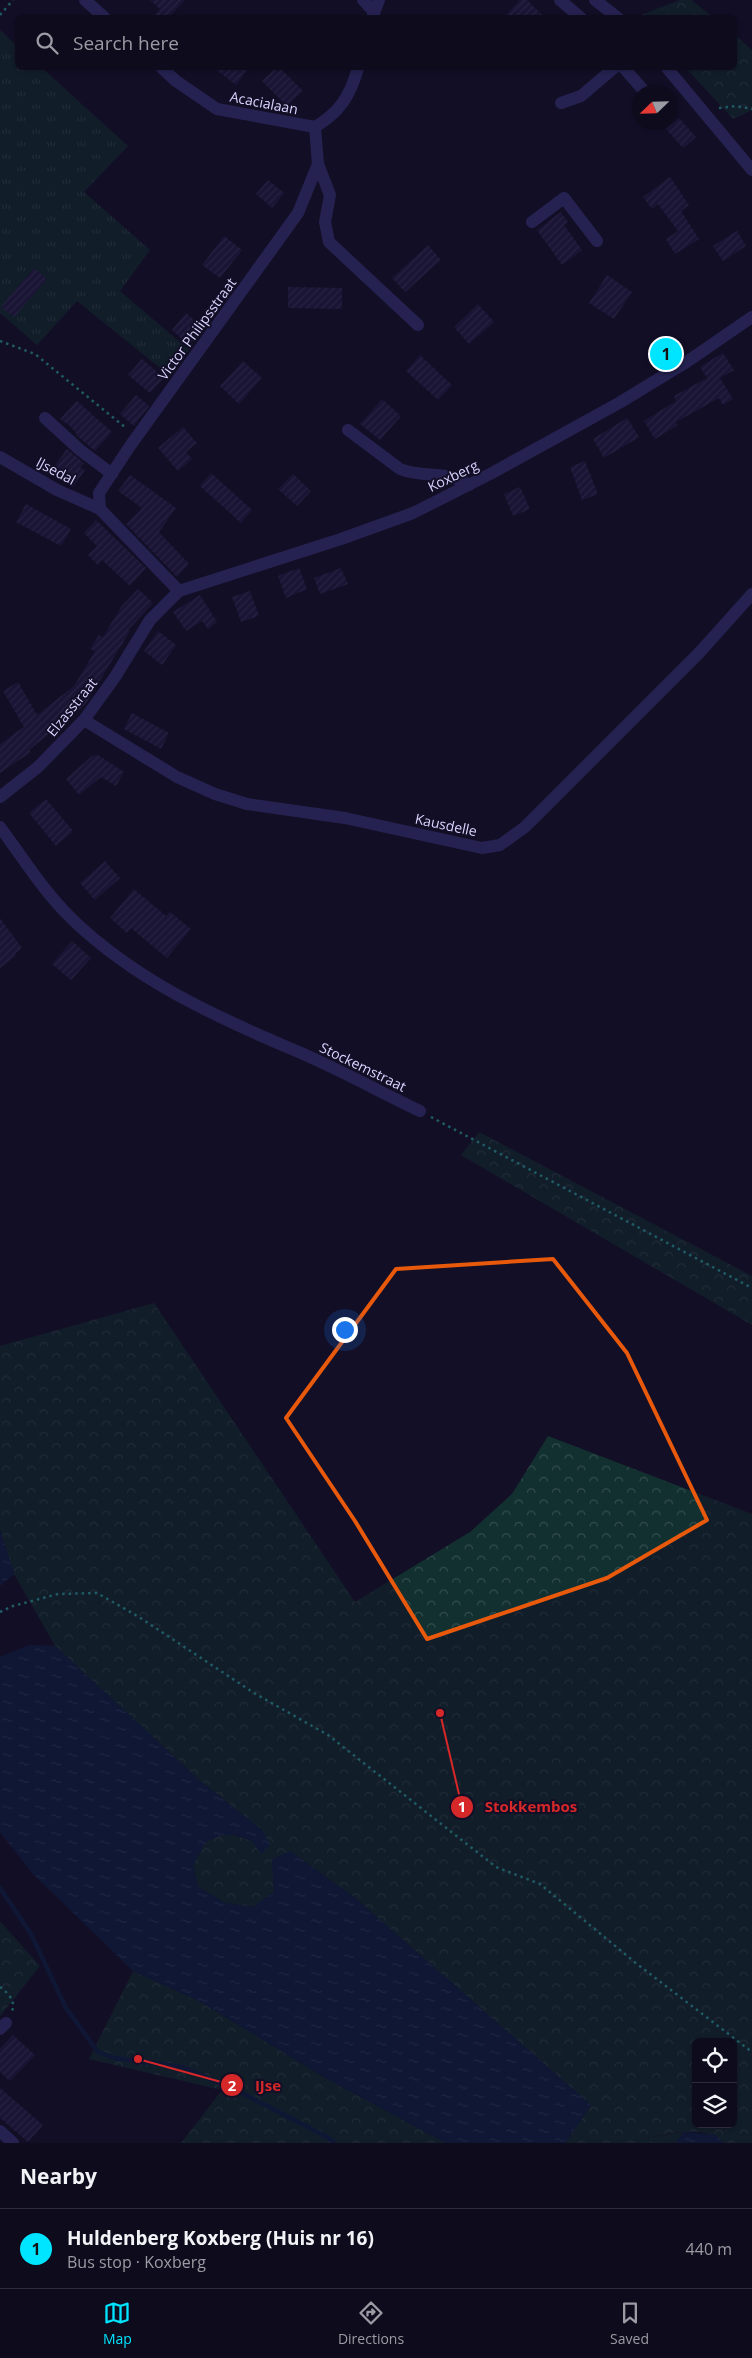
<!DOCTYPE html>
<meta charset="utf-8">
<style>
:root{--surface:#0e0b1c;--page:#1c1929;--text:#f1f3f6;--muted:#9b9ba3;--line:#2e2b3b;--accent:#00e5ff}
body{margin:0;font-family:"Open Sans",sans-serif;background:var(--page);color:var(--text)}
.controls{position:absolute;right:15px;bottom:15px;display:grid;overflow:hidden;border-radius:8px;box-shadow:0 1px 4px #0004}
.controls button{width:45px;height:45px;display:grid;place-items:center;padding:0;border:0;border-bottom:1px solid var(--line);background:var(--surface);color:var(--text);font:25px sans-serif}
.compass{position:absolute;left:632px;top:85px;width:45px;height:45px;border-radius:50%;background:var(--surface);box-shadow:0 1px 4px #0004;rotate:247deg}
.you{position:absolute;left:344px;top:1329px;width:18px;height:18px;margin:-12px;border:4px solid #fff;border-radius:50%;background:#1a73e8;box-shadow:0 0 0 8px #1a73e833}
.badge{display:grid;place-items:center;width:32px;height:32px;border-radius:50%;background:var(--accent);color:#111;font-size:16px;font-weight:700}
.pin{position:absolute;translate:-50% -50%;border:2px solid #fff;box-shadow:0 1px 5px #0006}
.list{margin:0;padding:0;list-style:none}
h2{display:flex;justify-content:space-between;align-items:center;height:65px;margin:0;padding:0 20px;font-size:21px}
h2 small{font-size:16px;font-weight:400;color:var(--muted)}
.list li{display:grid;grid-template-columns:32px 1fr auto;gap:15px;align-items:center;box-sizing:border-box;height:80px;padding:0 20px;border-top:1px solid var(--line)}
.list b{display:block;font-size:19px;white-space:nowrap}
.list p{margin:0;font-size:16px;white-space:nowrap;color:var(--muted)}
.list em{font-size:16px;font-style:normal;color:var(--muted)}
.icon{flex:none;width:28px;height:28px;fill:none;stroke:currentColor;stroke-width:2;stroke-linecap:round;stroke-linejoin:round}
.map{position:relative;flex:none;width:752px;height:2143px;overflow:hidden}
.search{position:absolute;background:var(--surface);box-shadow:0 1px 4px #0004;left:15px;right:15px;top:15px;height:55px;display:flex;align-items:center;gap:12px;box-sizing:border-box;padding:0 18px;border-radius:8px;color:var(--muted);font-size:19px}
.sheet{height:145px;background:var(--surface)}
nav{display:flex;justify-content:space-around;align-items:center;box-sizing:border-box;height:70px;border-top:1px solid var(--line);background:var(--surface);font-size:14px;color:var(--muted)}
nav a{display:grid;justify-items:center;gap:2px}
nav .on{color:var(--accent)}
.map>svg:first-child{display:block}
.grass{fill:url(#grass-tufts)}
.forest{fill:url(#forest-crowns);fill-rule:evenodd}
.water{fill:url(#water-ripples)}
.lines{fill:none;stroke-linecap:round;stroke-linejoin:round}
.stream{stroke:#0c2248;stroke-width:4.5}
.building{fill:url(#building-hatch)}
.path{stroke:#2fb8b0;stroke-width:2.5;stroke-dasharray:2.5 4;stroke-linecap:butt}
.minor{stroke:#3d3a85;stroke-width:12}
.marked{fill:none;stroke:#e8590c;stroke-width:4;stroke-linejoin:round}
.labels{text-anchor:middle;stroke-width:4;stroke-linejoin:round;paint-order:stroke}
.street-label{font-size:14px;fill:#d9d4ff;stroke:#130f26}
.leader{fill:none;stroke:#d62828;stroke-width:2}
.callout-dot{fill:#d62828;stroke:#130f26;stroke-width:2}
.mark-label{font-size:15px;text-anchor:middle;font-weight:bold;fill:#fff}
.callout-label{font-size:15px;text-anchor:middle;font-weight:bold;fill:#d62828;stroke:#130f26;stroke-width:4;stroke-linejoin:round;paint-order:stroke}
</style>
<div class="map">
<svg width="752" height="2143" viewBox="0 0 752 2143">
<defs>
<pattern id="grass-tufts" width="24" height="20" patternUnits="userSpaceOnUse" patternTransform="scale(1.25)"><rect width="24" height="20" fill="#12302f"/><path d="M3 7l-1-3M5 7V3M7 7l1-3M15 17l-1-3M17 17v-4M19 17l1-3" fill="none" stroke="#344d4e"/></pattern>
<pattern id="forest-crowns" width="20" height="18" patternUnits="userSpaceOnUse" patternTransform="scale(1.25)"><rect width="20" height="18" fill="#12302f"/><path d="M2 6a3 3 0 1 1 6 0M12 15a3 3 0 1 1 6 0" fill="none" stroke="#344d4e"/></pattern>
<pattern id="water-ripples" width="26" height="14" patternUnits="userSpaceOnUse" patternTransform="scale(1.25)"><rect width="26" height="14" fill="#0c2248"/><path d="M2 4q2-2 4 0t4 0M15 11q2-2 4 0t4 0" fill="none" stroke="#2f4163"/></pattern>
<pattern id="building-hatch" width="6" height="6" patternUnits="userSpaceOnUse" patternTransform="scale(1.25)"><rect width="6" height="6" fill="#241b47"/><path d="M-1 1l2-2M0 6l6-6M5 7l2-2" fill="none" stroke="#433b63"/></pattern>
</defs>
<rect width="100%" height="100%" fill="#130f26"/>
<g class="grass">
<polygon points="0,30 17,46 18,68 42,68 128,146 84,192 150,250 120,291 189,350 170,376 77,301 37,345 0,313"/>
<polygon points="684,2132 676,2143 637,2143 640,2139"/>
</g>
<g class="forest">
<polygon points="680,0 691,0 713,17 638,16"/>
<polygon points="735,35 752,50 752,110 733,119 686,68 734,68"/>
<polygon points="479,1132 752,1276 752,1325 461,1155"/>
<path d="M 154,1303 L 355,1602 L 470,1532 L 512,1494 L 548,1436 L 752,1514 L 752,2143 L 723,2143 C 704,2123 664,2135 640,2139 L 637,2143 L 565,2143 L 591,2105 L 355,1898 L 290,1851 L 272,1860 L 274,1892 L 253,1907 L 225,1903 L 198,1887 L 193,1865 C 196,1858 201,1846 207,1841 C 221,1830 237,1835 252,1841 L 262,1830 L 199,1780 L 55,1646 L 14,1574 L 0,1529 L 0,1346 ZM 696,2042 L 733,2042 L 733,2124 L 696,2124 Z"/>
<polygon points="0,1921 40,1966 0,2016"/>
<polygon points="133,1971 201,2002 329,2080 446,2143 181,2143 222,2090 89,2059"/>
</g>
<g class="water">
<polygon points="0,1530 14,1574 0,1586"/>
<polygon points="29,1645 55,1646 199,1780 262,1830 270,1845 261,1854 252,1841 236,1835 222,1835 206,1842 193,1865 198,1887 225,1903 253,1907 274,1892 272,1860 290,1851 355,1898 591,2105 565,2143 446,2143 329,2080 201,2002 133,1971 32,1873 0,1832 0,1657"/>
<polygon points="684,2132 716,2135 723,2143 676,2143"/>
</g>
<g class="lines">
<polyline class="stream" points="0,1888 31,1934 66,2008 98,2052 115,2058 182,2067 240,2092 327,2137 334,2143"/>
</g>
<g class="building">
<polygon points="150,0 185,0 168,18 152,18 160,9"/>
<polygon points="520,0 527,0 545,18 503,18"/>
<polygon points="214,68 249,68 236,85"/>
<polygon points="276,68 280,68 303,91 287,106 262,81"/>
<polygon points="679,118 696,137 683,148 666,129"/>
<polygon points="670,177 689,205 681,211 699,239 675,254 666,239 678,231 658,204 652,209 643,197"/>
<polygon points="268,180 284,193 272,208 256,194"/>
<polygon points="561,212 568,222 564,225 582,250 562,265 537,230"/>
<polygon points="737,231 746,246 723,261 713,246"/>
<polygon points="224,236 242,250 220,278 202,265"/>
<polygon points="428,245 441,260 405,292 392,278"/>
<polygon points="34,268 47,279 14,317 1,307"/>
<polygon points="607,275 632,292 614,319 589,303"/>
<polygon points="288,287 342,288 342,309 288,308"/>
<polygon points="478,304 494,322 469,344 454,327"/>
<polygon points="186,313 203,328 189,345 172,330"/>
<polygon points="723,353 734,370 720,378 733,399 723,405 719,398 676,422 678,425 655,439 644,421 676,401 674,396 707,378 700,367"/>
<polygon points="420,355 452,385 438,400 406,371"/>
<polygon points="142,359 164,378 150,393 128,375"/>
<polygon points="243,361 262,378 239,404 220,386"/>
<polygon points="136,395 149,406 134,426 120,414"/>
<polygon points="382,399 401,416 380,440 360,424"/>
<polygon points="77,401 112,432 95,451 76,435 77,434 69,425 60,419"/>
<polygon points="627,418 639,437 604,458 593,439"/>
<polygon points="183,427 197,443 186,452 192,459 178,471 158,448"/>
<polygon points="67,449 84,463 80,467 85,470 73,487 51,471"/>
<polygon points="585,461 598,494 582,500 570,467"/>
<polygon points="211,473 252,510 241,523 200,486"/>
<polygon points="293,474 311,491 297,506 278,489"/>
<polygon points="130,475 176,508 159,532 189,564 177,577 126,524 142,508 118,491"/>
<polygon points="520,487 530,509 513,516 504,494"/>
<polygon points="26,504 71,529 61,546 16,522"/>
<polygon points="96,520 146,568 130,586 102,560 98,565 88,555 97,546 84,533"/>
<polygon points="299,568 307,589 286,598 278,576"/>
<polygon points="341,568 348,584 320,594 314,578"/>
<polygon points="138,589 153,603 128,630 130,631 85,705 29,750 31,752 0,773 0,744 24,727 3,691 18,682 37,715 74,686 95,651 90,649 99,635 103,637 121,607"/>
<polygon points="250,591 259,616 241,622 232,597"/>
<polygon points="200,595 217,622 208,629 202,621 186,631 173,612"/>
<polygon points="158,631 176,645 162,665 144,651"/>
<polygon points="132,713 169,733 161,749 124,729"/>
<polygon points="98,755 124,772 116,786 101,777 79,795 66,779 92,756"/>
<polygon points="46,799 73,831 56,846 29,813"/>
<polygon points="105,861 120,878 95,900 80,883"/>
<polygon points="134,889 166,916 170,912 191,929 167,958 131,928 127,933 110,918"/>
<polygon points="0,918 22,948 15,954 16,956 0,968"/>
<polygon points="72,941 91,958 71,980 52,964"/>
<polygon points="13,2035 35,2055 10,2081 0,2072 0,2049"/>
<polygon points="0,2088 43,2125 28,2142 0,2118"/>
</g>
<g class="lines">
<g class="path">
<polyline points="0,15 13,0"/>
<polyline points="719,108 736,106 752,109"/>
<polyline points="0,341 35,354 126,428"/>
<polyline points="431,1117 752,1288"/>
<polyline points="0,1612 13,1606 58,1594 97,1593 139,1617 254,1693 328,1735 496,1867 540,1884 637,1964 752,2052"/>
<path d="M 0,1987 C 8,1993 16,2001 12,2011"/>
</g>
<g class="minor">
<polyline points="85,0 105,18"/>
<polyline points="363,0 374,12"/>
<polyline points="560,0 581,18"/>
<polyline points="595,0 618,18"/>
<polyline points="372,18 379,0"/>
<polyline points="162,68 176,81 217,109 315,127"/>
<polyline points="624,68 645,92"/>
<polyline points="667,68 752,170"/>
<polyline points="561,103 581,96 614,68"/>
<path d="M 315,127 C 340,112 350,96 358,68"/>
<polyline points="318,164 330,195 325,222 329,242 418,325"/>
<polyline points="532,222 564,198 597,241"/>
<polyline points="45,418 80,450 112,474"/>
<path d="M 348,430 L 400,469 C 425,479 444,469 469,485"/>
<polyline points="0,457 57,490 100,509 179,591"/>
<polyline points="100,509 99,493 130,446 298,213 318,164 315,127"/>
<polyline points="84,720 177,777 215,794 247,804 345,818 482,848 500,845 525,827 699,653 752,594"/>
<polyline points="0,797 38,767 84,720 115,677 150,620 179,591 341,539 413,513 492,473 619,403 688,361 752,317"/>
<path d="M 0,827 C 23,858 44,892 72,919 C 135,980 214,1016 294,1050 C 337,1068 378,1091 420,1111"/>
<polyline points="0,2029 6,2023"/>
<polyline points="0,2131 13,2143"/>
</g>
</g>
<path d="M0 0H752V2143H0ZM 553,1259 L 627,1353 L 707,1520 L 607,1578 L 427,1639 L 355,1521 L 286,1418 L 396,1269 Z" fill="#130f26" fill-opacity=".55" fill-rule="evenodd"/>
<path class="marked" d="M 553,1259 L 627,1353 L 707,1520 L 607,1578 L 427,1639 L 355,1521 L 286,1418 L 396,1269 Z"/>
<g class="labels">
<g class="street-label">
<text transform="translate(264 103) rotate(11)" y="5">Acacialaan</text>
<text transform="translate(197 329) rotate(-54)" y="5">Victor Philipsstraat</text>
<text transform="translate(56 471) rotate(28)" y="5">IJsedal</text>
<text transform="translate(453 476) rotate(-26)" y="5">Koxberg</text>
<text transform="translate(72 707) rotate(-51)" y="5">Elzasstraat</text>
<text transform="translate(446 825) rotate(12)" y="5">Kausdelle</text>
<text transform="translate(363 1067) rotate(26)" y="5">Stockemstraat</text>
</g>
</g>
<path class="leader" d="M440 1713L462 1807M138 2059L232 2085"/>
<g class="callout-dot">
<circle cx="440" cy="1713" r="5"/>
<circle cx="138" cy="2059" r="5"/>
<circle cx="462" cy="1807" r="12"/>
<circle cx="232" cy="2085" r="12"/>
</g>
<g class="mark-label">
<text x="462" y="1812">1</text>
<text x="232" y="2091">2</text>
</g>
<g class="callout-label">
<text x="531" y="1812">Stokkembos</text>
<text x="268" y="2091">IJse</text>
</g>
</svg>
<div class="controls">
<button><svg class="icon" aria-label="locate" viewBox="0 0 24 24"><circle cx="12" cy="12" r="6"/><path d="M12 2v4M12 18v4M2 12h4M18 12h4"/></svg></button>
<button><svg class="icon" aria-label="layers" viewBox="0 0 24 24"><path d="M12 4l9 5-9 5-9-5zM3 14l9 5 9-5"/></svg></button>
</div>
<svg class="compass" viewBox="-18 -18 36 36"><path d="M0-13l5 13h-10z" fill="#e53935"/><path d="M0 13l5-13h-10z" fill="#9b9ba3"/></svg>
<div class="you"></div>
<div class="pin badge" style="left:666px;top:354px">1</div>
<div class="search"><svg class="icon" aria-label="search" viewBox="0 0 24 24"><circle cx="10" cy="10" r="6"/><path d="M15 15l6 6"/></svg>Search here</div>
</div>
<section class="sheet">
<h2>Nearby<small></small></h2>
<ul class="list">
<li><span class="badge">1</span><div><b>Huldenberg Koxberg (Huis nr 16)</b><p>Bus stop · Koxberg</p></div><em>440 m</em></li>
</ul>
</section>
<nav>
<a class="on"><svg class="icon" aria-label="map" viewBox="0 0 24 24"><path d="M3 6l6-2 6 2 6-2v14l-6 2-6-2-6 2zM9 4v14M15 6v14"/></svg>Map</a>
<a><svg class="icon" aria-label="directions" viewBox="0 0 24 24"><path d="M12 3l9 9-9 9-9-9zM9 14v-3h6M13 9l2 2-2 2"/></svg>Directions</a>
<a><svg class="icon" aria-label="saved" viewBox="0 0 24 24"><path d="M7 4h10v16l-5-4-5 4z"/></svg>Saved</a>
</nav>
